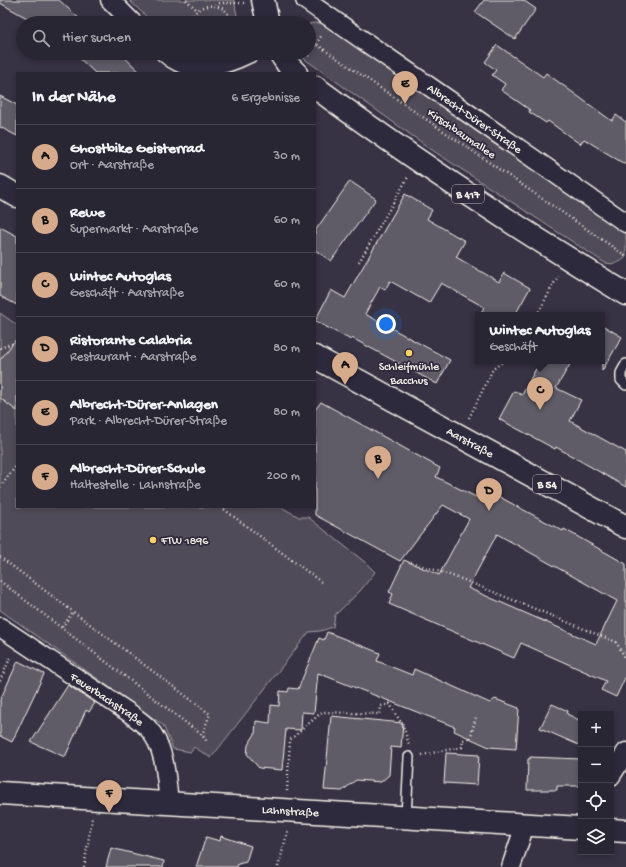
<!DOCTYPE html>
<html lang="de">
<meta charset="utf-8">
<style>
:root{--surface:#292633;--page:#312e3b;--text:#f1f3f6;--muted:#a5a5ac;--line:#45434e;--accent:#d6ab8b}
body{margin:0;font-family:"Gochi Hand",sans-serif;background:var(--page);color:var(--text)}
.controls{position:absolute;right:12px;bottom:12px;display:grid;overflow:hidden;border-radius:0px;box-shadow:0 2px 6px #0003}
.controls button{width:36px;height:36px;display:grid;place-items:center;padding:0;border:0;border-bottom:1px solid var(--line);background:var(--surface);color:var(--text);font:20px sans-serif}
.you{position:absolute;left:386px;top:324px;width:14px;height:14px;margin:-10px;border:3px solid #fff;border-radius:50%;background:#1a73e8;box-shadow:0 0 0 6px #1a73e833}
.badge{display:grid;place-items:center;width:26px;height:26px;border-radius:50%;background:var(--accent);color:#111;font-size:13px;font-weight:700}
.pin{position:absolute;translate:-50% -33px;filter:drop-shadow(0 1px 2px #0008)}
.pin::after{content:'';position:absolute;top:21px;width:14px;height:12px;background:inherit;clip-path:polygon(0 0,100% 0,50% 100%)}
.popup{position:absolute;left:475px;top:312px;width:130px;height:52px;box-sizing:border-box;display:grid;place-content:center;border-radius:0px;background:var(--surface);filter:drop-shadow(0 1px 3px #0005);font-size:13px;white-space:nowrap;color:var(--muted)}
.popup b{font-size:15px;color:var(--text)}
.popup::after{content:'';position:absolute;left:50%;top:100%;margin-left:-8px;border:8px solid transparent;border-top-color:var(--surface)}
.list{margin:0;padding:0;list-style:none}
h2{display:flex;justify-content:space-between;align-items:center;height:52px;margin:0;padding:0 16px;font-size:17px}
h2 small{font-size:13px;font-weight:400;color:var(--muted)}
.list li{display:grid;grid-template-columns:26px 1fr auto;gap:12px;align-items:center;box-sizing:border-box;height:64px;padding:0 16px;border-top:1px solid var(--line)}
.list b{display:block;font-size:15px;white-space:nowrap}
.list p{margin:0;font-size:13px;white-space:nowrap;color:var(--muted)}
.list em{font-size:13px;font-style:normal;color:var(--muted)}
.icon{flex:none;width:22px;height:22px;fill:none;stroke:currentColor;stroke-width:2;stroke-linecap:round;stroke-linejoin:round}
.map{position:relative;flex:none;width:626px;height:867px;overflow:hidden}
.search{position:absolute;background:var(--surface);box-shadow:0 2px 6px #0003;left:16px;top:16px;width:300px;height:44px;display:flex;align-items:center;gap:10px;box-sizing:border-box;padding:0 14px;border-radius:22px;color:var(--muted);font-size:15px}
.panel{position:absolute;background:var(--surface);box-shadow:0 2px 6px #0003;left:16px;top:72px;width:300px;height:436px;border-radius:0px}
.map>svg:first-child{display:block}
.green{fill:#504b59;stroke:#a29ea0}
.building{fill:#5f5c67;stroke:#f4f1e8;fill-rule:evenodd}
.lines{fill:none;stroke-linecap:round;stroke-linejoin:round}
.lane-casing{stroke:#f4f1e8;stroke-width:12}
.street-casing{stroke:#f4f1e8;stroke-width:21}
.secondary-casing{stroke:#f4f1e8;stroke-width:25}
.primary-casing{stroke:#f4f1e8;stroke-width:25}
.path{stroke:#f4f1e8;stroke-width:2.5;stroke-dasharray:1 3;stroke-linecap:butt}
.lane{stroke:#2f2a3d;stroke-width:9}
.street{stroke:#2f2a3d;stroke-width:18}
.secondary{stroke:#2f2a3d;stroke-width:22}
.primary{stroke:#2f2a3d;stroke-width:22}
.poi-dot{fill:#ffd166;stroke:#2f2a3d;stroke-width:1.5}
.labels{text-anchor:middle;stroke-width:3.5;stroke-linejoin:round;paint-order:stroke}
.shield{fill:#2f2a3d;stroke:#b9b5b5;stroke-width:1}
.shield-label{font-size:11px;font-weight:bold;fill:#f4f1e8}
.street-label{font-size:12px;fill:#f4f1e8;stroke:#2f2a3d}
.poi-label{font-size:12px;fill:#f4f1e8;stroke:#2f2a3d}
</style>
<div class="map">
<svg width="626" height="867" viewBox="0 0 626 867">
<rect width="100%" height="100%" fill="#373244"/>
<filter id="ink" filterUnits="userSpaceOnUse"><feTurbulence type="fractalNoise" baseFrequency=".025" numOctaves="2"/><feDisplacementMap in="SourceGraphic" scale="8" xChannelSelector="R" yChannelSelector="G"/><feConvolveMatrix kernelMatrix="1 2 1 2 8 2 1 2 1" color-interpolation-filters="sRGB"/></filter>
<g filter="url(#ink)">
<g class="green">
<polygon points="129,0 234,0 238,21 237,23 153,23"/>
<path d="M 313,23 L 321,23 L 330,26 L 619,226 L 626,234 L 626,257 C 620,263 614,265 605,263 L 435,152 L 299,55 L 298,53 L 309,53 L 309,24 Z"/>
<polygon points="0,313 17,325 17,507 281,507 299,517 308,517 366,563 375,572 360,591 335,615 333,627 320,631 309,632 211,758 194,747 191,752 173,749 163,725 0,610"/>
</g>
<g class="building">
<polygon points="0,0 59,0 84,23 36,23 0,3"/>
<polygon points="484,0 523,0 536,9 515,39 475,12"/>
<polygon points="497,45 543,77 546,73 612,121 616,115 626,122 626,165 584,139 580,144 548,121 546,123 529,112 530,110 501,90 505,84 492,75 496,70 485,62"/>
<polygon points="74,53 120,53 141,73 95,73"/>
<polygon points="0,96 17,105 17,136 0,127"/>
<polygon points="350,181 376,199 331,261 315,250 315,231"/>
<polygon points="405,194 432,210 427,219 465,241 456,257 499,282 504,273 530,288 515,315 480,315 484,307 441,283 429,303 390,281 385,290 380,287 365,314 450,360 437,384 352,338 351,340 315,321 331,290 345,298"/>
<polygon points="0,227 17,236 17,305 0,296"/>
<polygon points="602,325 622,337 602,371"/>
<polygon points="17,338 17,411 0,398 0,360"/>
<polygon points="540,361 572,361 556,388 581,400 570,421 626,452 626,487 556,447 555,449 499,419 514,391 522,395"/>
<path d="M 321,402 L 440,468 L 436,477 L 476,497 L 481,487 L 563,531 L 564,529 L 626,564 L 626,676 L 616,697 L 601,690 L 606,681 L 521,643 L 514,658 L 389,604 L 393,594 L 389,592 L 404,560 L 439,575 L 469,519 L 443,505 L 400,561 L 315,515 L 315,410 ZM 497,534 L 617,601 L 596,644 L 468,588 Z"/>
<polygon points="327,632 380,653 377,661 412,675 414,669 490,703 495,699 519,708 516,749 489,747 454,731 455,727 318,673 314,713 302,712 301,730 286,729 282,770 259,768 247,754 248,745 255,734 256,721 270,723 271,705 279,706 280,691 288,692 289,688 298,689 319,638 324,640"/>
<polygon points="18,661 44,674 12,742 0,736 0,700"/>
<polygon points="68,685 95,703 89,712 86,710 65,757 31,742"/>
<polygon points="552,704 568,711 567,714 581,721 581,746 540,728"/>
<polygon points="331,716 403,723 401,748 391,747 389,775 381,782 356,780 342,791 324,790"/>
<polygon points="446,753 479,755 477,785 444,783"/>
<polygon points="530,757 581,759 581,786 557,786 557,790 527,790 528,759 530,759"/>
<polygon points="221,836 251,846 246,862 238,864 237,867 196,867 206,837 220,841"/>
<polygon points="111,848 164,861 163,867 106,867"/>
</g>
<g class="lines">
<defs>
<g id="lane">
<polyline points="626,364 621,373 621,380 626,385"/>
<polyline points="406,817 409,757"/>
</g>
<g id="street">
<polyline points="110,0 133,23"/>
<path id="s1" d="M 305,0 L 626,223"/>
<path d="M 165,53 C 191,76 222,67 250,53"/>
<path id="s2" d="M 0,627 L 131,714 C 137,719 143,723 148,728 C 166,748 166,778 169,803"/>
<polyline points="611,776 626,752"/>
<polyline points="511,867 525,825"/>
</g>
<g id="secondary">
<path id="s3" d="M 0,793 L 581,828"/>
<polyline points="611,830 626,831"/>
</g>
<g id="primary">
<polyline points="263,0 268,23"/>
<polyline points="280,53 288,65 296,73"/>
<path d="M 315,87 C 415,161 519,229 626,294"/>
<polyline points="0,186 17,196"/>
<path id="s4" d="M 315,357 L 626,527"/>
</g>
</defs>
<use href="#lane" class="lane-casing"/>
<use href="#street" class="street-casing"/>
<use href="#secondary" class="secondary-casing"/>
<use href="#primary" class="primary-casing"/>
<g class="path">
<polyline points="186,0 196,9"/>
<polyline points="219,3 244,3"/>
<path d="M 191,23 C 193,0 229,0 232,23"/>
<polyline points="316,44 322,35"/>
<polyline points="308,56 316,44 626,256"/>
<polyline points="359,262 408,177"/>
<polyline points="537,315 558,276"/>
<polyline points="0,348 17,342"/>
<polyline points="469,418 493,369 504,361"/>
<polyline points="0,487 17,465"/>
<polyline points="221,507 321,582"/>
<polyline points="0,557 210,714 202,735"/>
<polyline points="411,562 464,580 616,642 626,659"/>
<polyline points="0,581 202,735 208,743"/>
<polyline points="62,627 73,612"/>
<polyline points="0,681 11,656"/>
<polyline points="422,755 462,747 463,740 470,739 476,717"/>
<polyline points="287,791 290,740 322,712 380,714 381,706 390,704 403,726 409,744"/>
<polyline points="84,867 92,818"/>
<polyline points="278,867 288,831"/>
</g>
<use href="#lane" class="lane"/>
<use href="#street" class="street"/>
<use href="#secondary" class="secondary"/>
<use href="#primary" class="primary"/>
</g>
</g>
<g class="poi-dot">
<circle cx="409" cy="353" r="4"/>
<circle cx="153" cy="540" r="4"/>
</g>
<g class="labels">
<g class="shield">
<rect x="452" y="185" width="32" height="18" rx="3"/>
<rect x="533" y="475" width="28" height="18" rx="3"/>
</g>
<g class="shield-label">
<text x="468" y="198">B 417</text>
<text x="547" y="488">B 54</text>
</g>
<g class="street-label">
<text dy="4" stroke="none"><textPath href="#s1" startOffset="207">Albrecht-Dürer-Straße</textPath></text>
<text transform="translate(462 133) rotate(34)" y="4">Kirschbaumallee</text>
<text dy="4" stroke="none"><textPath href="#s4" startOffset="177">Aarstraße</textPath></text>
<text dy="4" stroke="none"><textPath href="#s2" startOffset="129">Feuerbachstraße</textPath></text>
<text dy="4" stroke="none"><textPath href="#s3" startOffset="291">Lahnstraße</textPath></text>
</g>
<g class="poi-label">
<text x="409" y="370">Schleifmühle<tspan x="409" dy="14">Bacchus</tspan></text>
<text x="161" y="544" text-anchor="start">FTW 1896</text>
</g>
</g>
</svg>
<div class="controls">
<button>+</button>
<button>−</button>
<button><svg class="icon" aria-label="locate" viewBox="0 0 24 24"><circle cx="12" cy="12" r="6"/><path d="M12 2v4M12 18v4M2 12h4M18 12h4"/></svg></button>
<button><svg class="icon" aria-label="layers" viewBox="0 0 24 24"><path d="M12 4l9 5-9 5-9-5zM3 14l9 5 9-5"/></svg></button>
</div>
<div class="you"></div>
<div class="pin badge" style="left:345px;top:385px">A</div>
<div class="pin badge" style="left:378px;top:479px">B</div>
<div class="pin badge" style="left:540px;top:410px">C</div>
<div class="popup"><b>Wintec Autoglas</b>Geschäft</div>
<div class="pin badge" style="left:489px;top:511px">D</div>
<div class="pin badge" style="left:405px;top:104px">E</div>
<div class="pin badge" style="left:109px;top:813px">F</div>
<div class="search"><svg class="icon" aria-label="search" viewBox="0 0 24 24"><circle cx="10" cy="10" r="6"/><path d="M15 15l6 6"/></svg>Hier suchen</div>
<section class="panel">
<h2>In der Nähe<small>6 Ergebnisse</small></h2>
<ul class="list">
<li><span class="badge">A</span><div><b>Ghostbike Geisterrad</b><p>Ort · Aarstraße</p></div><em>30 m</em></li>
<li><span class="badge">B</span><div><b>Rewe</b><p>Supermarkt · Aarstraße</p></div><em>60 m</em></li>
<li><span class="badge">C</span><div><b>Wintec Autoglas</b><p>Geschäft · Aarstraße</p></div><em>60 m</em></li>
<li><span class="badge">D</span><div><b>Ristorante Calabria</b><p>Restaurant · Aarstraße</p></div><em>80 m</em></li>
<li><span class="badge">E</span><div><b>Albrecht-Dürer-Anlagen</b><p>Park · Albrecht-Dürer-Straße</p></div><em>80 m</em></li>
<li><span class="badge">F</span><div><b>Albrecht-Dürer-Schule</b><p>Haltestelle · Lahnstraße</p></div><em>200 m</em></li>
</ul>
</section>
</div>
